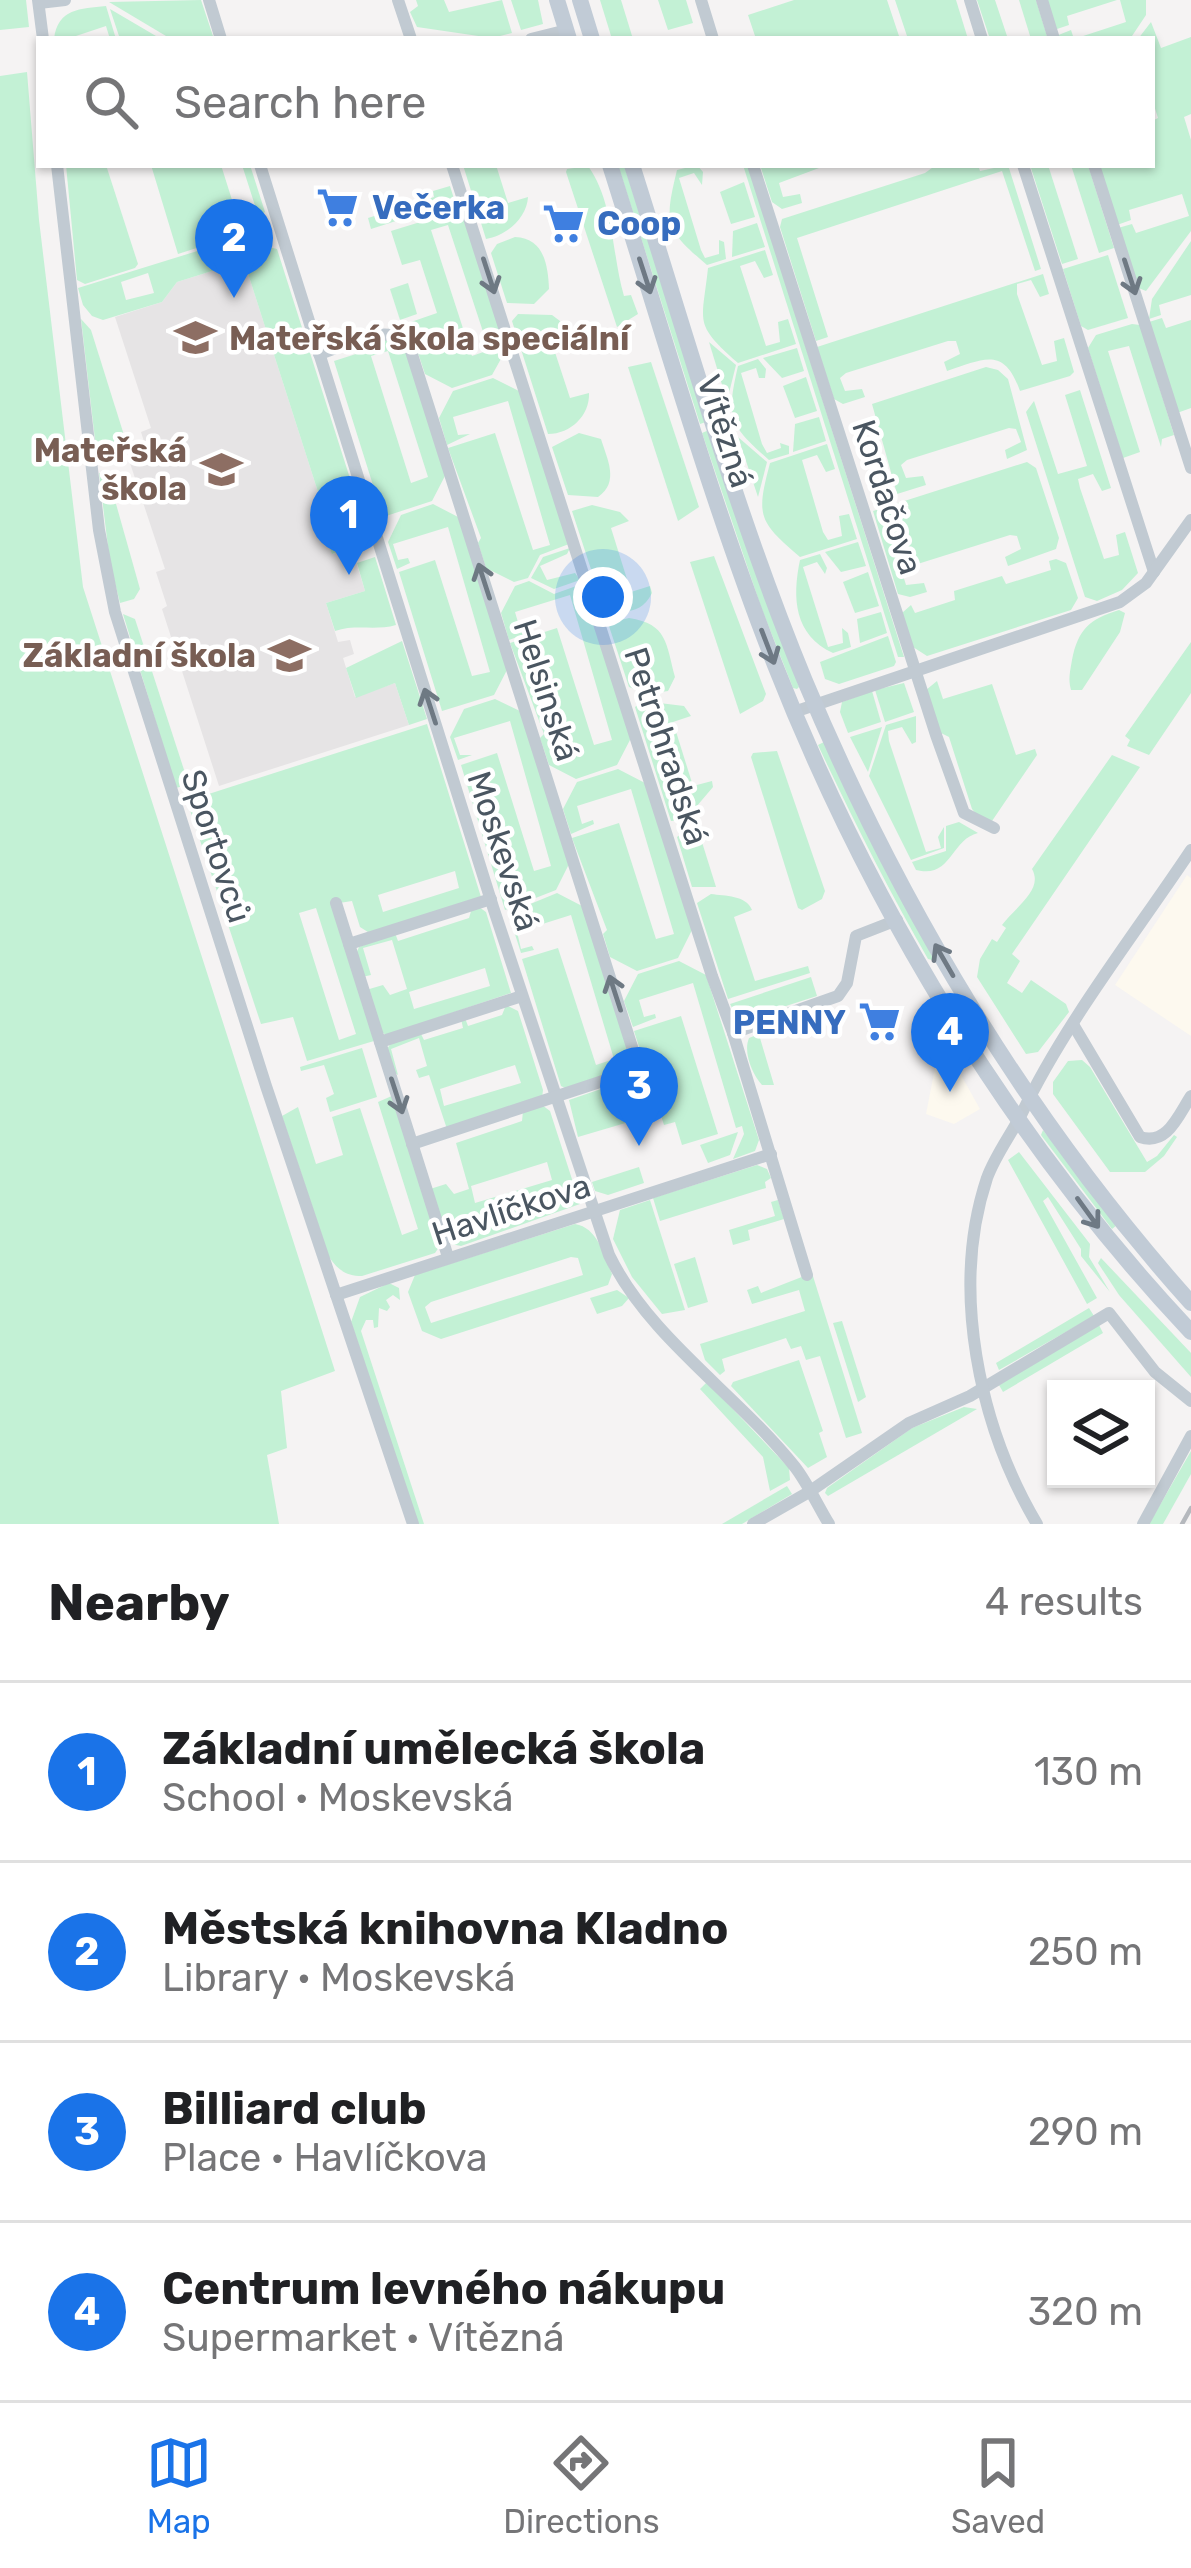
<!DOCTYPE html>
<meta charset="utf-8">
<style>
:root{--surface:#fff;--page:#f6f6f6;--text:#202124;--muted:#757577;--line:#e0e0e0;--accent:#1a73e8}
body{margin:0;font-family:Rubik,sans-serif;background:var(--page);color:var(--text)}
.controls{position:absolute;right:36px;bottom:36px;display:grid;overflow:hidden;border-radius:0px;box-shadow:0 3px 9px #0004}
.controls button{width:108px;height:108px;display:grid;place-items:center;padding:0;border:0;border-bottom:3px solid var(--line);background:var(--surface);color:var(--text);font:60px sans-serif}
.you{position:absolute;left:603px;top:597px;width:42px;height:42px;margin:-30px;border:9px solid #fff;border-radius:50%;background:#1a73e8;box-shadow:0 0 0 18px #1a73e833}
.badge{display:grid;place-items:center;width:78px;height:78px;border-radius:50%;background:var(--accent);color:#fff;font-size:39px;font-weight:700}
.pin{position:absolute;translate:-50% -99px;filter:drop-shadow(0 3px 6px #0008)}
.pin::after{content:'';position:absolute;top:63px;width:42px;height:36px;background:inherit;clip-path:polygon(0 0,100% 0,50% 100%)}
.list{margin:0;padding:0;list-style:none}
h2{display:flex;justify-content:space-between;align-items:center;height:156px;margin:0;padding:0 48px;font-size:51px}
h2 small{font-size:39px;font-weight:400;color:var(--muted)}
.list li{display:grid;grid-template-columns:78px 1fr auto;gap:36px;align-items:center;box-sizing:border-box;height:180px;padding:0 48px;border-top:3px solid var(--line)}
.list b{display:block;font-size:45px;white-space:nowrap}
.list p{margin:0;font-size:39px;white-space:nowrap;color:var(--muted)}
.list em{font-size:39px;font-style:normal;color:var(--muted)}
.icon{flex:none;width:66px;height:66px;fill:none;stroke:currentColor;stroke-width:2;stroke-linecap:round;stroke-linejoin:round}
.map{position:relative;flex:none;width:1191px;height:1524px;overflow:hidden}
.search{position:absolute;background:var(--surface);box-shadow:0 3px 9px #0004;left:36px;right:36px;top:36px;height:132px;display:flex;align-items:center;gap:30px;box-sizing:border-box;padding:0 42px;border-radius:0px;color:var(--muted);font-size:45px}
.sheet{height:876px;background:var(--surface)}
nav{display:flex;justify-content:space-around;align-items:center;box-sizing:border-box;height:168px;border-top:3px solid var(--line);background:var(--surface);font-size:33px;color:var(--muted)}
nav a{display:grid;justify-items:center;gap:6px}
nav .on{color:var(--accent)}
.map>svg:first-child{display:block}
.commercial{fill:#fdf9ef}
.education{fill:#e6e4e5}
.green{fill:#c3f1d5;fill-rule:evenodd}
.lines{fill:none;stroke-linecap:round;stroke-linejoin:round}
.minor{stroke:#c1cad2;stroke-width:12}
.secondary{stroke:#c1cbd6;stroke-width:16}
.rail{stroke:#b5b8bd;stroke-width:4.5}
.oneway{stroke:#6e7983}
.oneway2{stroke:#6e7984}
.labels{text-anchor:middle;stroke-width:9;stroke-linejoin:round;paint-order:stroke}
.shop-label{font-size:33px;font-weight:bold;fill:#366cbe;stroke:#fff;text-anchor:start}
.education-label{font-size:33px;font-weight:bold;fill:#785e54;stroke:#fff;text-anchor:end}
.street-label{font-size:33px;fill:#4a5661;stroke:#fff}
</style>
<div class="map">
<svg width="1191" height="1524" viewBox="0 0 1191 1524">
<rect width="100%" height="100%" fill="#f5f3f3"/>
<g class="commercial">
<polygon points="1187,875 1191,878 1191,1036 1115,985"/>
<polygon points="952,1059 980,1109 954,1124 926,1114 935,1068"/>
</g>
<polygon class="education" points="244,261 327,520 325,535 333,554 352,548 365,591 326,603 338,642 350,640 354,654 343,658 355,697 395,683 409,725 219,786 162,609 167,606 156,572 165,569 128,457 147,451 141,432 151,428 115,317 162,302 177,282"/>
<g class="green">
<polygon points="0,0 26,0 29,27 0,30"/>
<polygon points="201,0 214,39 171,39 109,2"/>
<polygon points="416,0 444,0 449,12 502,0 512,33 492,38 417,27 410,12 418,6"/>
<polygon points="511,0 538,0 543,24 521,30"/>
<polygon points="600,0 621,0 633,39 612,39"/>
<polygon points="658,0 686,0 693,23 668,30"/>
<polygon points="794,0 887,0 900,39 756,39 748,15"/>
<polygon points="895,0 956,0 968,39 908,39"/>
<polygon points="977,0 995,0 1008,39 990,39"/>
<polygon points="1019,0 1036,0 1048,39 1031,39"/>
<polygon points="1045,0 1117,0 1067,16 1069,25 1054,30"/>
<polygon points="1120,0 1146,0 1146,15 1130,39 1057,39 1056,36 1071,30 1074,39 1126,22"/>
<path d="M 106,6 L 116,39 L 110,39 L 106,26 L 76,36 L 76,39 L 54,39 C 58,8 80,9 106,6 Z"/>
<polygon points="110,9 156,36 163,39 120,39"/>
<polygon points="1151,22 1161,48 1191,37 1191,114 1184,117 1191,140 1191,231 1146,291 1136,287 1118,228 1132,224 1136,233 1189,216 1182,194 1129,210 1131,220 1117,225 1097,165 1152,165 1152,121 1158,118 1152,99 1152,39 1138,39"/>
<polygon points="27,72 39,220 83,587 335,1371 281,1391 287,1448 267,1455 279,1524 0,1524 0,76"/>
<polygon points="66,165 106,165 138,264 135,268 85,284 77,280"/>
<polygon points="151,165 221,165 238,219 257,212 242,165 250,165 265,212 234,236 178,254"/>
<path d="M 463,165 L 496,165 L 508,203 L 528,197 C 527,218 506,236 486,239 Z"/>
<polygon points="618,165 624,165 706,422 700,424"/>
<path d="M 697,165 L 703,172 L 702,185 L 694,173 L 679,178 L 701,250 L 705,258 L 719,254 L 719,240 L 724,242 L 726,259 L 707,265 C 665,229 664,224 677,170 Z"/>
<polygon points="743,165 748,165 904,657 898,657"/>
<polygon points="760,165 827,165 779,183 783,197 800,194 802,203 782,209 772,202"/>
<polygon points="936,165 978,165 980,171 1008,165 1041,269 1035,271 1002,171 797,238 828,337 816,341 780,227 782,219 925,173"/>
<polygon points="1030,165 1048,165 1078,259 1062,264"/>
<polygon points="1071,165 1088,165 1114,248 1099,253"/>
<path d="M 588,166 C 614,202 612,256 624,296 L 631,295 L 638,314 L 617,327 L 566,172 L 567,169 Z"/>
<polygon points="744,182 755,217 731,224 720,192"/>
<polygon points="450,186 455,202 371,229 368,218 434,197 433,191"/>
<path d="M 456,211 L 464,214 L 507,348 L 492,375 L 452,388 L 425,374 L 408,323 L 437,313 L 420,260 L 402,265 L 391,231 ZM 448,225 L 489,350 L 472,356 L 431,230 Z"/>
<polygon points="757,223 765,247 732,257 733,231"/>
<path d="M 515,237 C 544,238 548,265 549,289 L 534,304 L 507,303 L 491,253 L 497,244 Z"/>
<path d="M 236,239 L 277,249 L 368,535 L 350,541 L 352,548 L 332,554 L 325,535 L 327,520 L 244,261 L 177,282 L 162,302 L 103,320 L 92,316 L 83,305 L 78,288 ZM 148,273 L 154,293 L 126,300 L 121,282 Z"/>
<polygon points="1191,241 1191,295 1159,305 1161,315 1149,319 1152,299"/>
<path d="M 765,250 L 773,275 L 764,278 L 755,261 L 740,266 L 766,346 L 780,342 L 778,322 L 788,319 L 796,344 L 738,363 C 693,323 702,324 708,268 Z"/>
<polygon points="1108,255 1128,318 1088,330 1081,326 1063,269"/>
<path d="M 1043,274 L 1049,294 L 1040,297 L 1031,280 L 1017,284 L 1017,294 L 1042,365 L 1057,361 L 1054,341 L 1064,338 L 1074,372 L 1070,376 L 1020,391 C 1004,346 984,359 947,371 L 944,362 L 960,354 L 956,341 L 948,341 L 846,373 L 840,378 L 845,391 L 862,389 L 865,397 L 843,404 L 834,399 L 817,347 Z"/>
<polygon points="408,283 417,314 400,320 390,289"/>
<path d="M 518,314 L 552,315 L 568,327 L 549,334 L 570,398 L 589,393 C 590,415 571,434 548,434 L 512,321 Z"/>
<polygon points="1162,318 1166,328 1191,320 1191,408 1177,413 1149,322"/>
<polygon points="81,319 91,330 123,432 117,448 97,457"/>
<polygon points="1132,324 1140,325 1174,435 1162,439 1161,447 1129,346 1108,351 1140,452 1123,458 1088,348 1096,335"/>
<path d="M 383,337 L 404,343 L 446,474 L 432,501 L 383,517 L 334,361 L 381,346 ZM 388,351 L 428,477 L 411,483 L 371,356 Z"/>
<polygon points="709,342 736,365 727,401"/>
<polygon points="797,348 804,371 782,378 763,358"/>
<path d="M 758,359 L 766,369 L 765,378 L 759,378 L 756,368 L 741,373 L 762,444 L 767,453 L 781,448 L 780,443 L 789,446 L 789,454 L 769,460 C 729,425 726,418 738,366 Z"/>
<polygon points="651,362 699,507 678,521 628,367"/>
<polygon points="986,367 998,370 1008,379 1027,450 1007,459 1005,450 1021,442 1016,429 1009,428 907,460 901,465 906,478 923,476 926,485 897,494 872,404"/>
<polygon points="806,377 817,411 795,418 783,386"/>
<polygon points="493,378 521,392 569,544 540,555 528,578 514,582 486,568 478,543 481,538 448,448 495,433 533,550 550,545 508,401 453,417 458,435 470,434 447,445 439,418 453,391"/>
<polygon points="1080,390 1111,488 1102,491 1093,474 1078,479 1080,488 1104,559 1119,555 1116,535 1125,532 1138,573 1122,590 1097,601 1085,597 1026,412 1034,401 1058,474 1087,466 1065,395"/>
<polygon points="819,417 826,441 793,452 795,424"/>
<polygon points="709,430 799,687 797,689 793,688 761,607 702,433"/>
<path d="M 579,433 L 601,439 C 607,459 620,482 598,497 L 568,495 L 552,447 Z"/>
<polygon points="738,437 767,462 758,497"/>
<path d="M 827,444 L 835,469 L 826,472 L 817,455 L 802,460 L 823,532 L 828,540 L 842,536 L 839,516 L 849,514 L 857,539 L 800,557 C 758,521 756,516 770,463 Z"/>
<polygon points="1027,462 1036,468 1059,538 1056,549 1008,566 1005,557 1021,549 1017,536 1010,535 908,567 902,572 906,585 924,583 927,592 910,597 898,594 873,511"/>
<polygon points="99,473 109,479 140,589 134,599 120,603 110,563"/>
<polygon points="433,504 460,518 508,668 494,695 442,711 399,572 435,560 472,676 490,672 448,527 393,544 398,560 408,558 410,563 397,569 388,542 401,515"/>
<path d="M 592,505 L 620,512 L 629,521 L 611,528 L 631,592 L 650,586 L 652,593 C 642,614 624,613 604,609 L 572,511 Z"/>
<polygon points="858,542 866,566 841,572 825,552"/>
<polygon points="570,548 567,554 540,566 547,580 575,573 580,580 554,589 531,578 543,557"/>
<path d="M 820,554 L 827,568 L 825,574 L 817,562 L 803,567 L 828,647 L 843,643 L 842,628 L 848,633 L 851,647 L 833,653 C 794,635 792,598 800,560 Z"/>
<polygon points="714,556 766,694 763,701 740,714 690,562"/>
<path d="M 375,557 L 396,625 C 376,631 355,624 335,631 L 326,603 L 365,591 L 357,563 Z"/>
<polygon points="1056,559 1066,563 1078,598 1071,610 927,656 913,647 902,613 911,605 915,613 955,600 954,591 1002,576 1006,584 1051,570 1049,561"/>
<polygon points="868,572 879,606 855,613 843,582"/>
<polygon points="529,581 554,594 582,584 631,738 617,765 576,779 549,765 540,738 544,734 510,643 557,628 594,745 612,740 570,595 515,612 520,629 531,626 533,631 509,640 501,613 515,586"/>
<path d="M 1119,610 L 1125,613 L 1120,632 L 1082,690 L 1071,690 C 1068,679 1070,672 1072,660 C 1078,629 1090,619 1119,610 Z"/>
<polygon points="881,612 887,633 860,643 857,619"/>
<polygon points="123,614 135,619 187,779 183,786 176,788"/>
<path d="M 629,618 C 668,624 666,644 675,677 L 668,691 L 647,694 L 629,687 L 608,623 Z"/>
<polygon points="888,636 896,662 894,666 839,684 825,679 820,662"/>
<polygon points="402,641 427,719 409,725 395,683 356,698 346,668"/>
<polygon points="1191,642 1191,693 1149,755 1127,746 1130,740 1125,736"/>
<polygon points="937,681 943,699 992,684 1016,755 1035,749 1037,755 992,821 977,815 972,809 949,737 941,733 926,690"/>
<polygon points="904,683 914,712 885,722 875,690"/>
<polygon points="872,691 881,722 848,733 840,712 842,702"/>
<polygon points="495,699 522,712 570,862 556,890 505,910 461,765 497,753 534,871 551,866 510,721 454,738 460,755 472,755 458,760 450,737 464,709"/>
<polygon points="643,701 684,706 691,716 673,722 693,786 712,781 713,787 685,820 671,821 635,707"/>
<polygon points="916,716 916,742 912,744 902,727 888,731 889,741 926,852 941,848 938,837 944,827 944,848 911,860 869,776 886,725"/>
<path d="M 427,724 L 481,897 L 371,934 L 360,927 L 352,901 L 333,904 L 374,1041 L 307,1061 L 293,1017 L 261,1024 L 187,801 ZM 455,871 L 459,888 L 383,912 L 378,895 ZM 316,908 L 356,1034 L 339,1040 L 299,913 Z"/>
<polygon points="882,727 868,772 850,737"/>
<path d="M 824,742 L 933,958 L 932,960 L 928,959 C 888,889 852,818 818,745 Z"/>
<polygon points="777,751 825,891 822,899 802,910 798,908 751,757 753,753"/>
<path d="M 1112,755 L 1140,767 L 1012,954 L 1020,961 L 1007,983 L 1022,993 L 1031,980 L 1066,1004 L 1069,1012 L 1038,1052 L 1026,1054 L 977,977 L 980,959 L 992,939 L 997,942 L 1006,928 L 1002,925 C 1015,907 1044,890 1032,869 Z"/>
<polygon points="618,769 645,783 692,930 678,958 637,971 610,957 603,934 607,930 572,838 619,823 656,939 674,934 631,789 577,806 582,824 593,820 594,824 571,834 563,809 577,782"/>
<path d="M 959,822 L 978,833 C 950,840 952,879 916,870 L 912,862 L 946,851 L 946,826 Z"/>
<polygon points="696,823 716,887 692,887 677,837"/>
<polygon points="557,893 584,907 630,1055 622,1070 565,1088 561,1086 522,959 558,948 596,1065 614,1059 571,915 517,932 521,949 532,946 534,950 521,953 513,928 523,907"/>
<path d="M 711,894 C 725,896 746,895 752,910 L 734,917 L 755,981 L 808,966 L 810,973 L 728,999 L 697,903 Z"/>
<path d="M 479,907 L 486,912 L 511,993 L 386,1035 L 380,1031 L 366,990 L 383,985 L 390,995 L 407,989 L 392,940 L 363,948 L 371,975 L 362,977 L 356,954 L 359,947 L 395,933 L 398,941 L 469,918 L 472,908 ZM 485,968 L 490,986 L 414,1009 L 409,992 Z"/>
<polygon points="679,961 706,975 759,1140 755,1151 733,1159 744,1134 742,1126 736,1128 693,983 639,1000 644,1017 655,1014 656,1018 633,1027 624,1001 638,974"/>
<polygon points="811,977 817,996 752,1017 736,1015 730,1004"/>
<path d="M 506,1005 L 518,1011 L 543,1090 L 542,1098 L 447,1129 L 429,1075 L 419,1078 L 416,1070 L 427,1066 L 419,1038 L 391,1049 L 398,1075 L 392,1071 L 387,1049 L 391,1043 L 420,1032 L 424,1040 L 463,1028 L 461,1019 L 465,1018 L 468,1026 L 502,1015 ZM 515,1065 L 521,1083 L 444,1106 L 440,1089 Z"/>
<path d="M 807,1015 L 815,1017 L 820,1030 L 812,1033 L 807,1022 L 760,1038 L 774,1085 L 762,1085 C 752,1074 743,1052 749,1038 Z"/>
<polygon points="681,1016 718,1134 682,1145 675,1122 664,1125 634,1031"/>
<polygon points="362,1048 377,1097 330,1112 326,1098 334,1094 324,1065 301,1071 300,1067"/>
<polygon points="1082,1060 1090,1067 1147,1162 1157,1156 1174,1135 1177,1137 1164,1156 1145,1172 1110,1172 1053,1094 1053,1082 1068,1061"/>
<polygon points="641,1063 656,1114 578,1137 569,1100 627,1080"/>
<path d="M 394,1095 L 441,1244 L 435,1253 L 362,1276 C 346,1276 338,1270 329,1257 L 282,1116 L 298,1107 L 316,1164 L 343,1155 L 332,1117 L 360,1108 L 402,1235 L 418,1229 L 378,1102 Z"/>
<path d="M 542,1105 L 550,1111 L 580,1204 L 461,1246 L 451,1244 L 430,1189 L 446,1184 L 454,1194 L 469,1189 L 456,1143 L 522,1121 L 523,1111 ZM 547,1162 L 552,1180 L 475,1203 L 471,1186 Z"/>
<polygon points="1043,1130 1117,1225 1112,1229 1041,1135"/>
<polygon points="738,1132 730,1155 708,1163 700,1145"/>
<polygon points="1019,1152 1090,1244 1089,1257 1110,1292 1081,1256 1081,1249 1048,1197 1043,1201 1097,1298 1087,1304 1008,1160"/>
<polygon points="757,1165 767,1169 771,1178 765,1182 766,1188 660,1221 653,1198"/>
<polygon points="639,1167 644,1183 608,1195 595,1191 592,1182"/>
<polygon points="650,1200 685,1310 662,1314 632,1277 613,1239 620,1210"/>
<polygon points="778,1200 784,1219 748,1230 750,1240 733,1245 729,1230 775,1216 771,1202"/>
<path d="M 575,1224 C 598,1228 603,1254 612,1274 L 608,1285 L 441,1339 L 422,1331 L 408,1292 L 415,1275 ZM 571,1257 L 578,1258 L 583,1275 L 431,1323 L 425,1307 L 431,1302 Z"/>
<polygon points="695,1257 708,1302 688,1308 674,1264"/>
<polygon points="1101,1258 1191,1353 1191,1377 1119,1295 1098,1263"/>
<polygon points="812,1273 862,1433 846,1438 820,1356 806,1360 801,1346 791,1349 786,1338 722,1359 725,1371 720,1375 705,1360 700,1344 805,1311 799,1290 752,1304 747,1290 758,1286 761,1293"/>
<polygon points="389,1283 399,1288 400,1300 393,1295 386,1300 390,1307 387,1311 379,1308 378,1327 374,1328 373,1320 366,1320 361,1331 424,1524 418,1524 351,1322 360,1297"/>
<polygon points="617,1290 629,1298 622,1306 597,1314 590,1298"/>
<polygon points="1089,1308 1094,1316 999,1370 996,1363"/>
<polygon points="842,1321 866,1397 858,1402 833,1323"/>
<polygon points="1099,1325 1103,1333 1003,1392 999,1385"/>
<polygon points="799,1360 823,1431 819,1433 827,1457 808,1468 731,1386 733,1382"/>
<polygon points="707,1382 789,1468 790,1480 770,1491 763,1457 700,1389"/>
<polygon points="964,1407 977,1409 828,1496 825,1493 827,1488 912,1428"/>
<polygon points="1191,1451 1191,1474 1163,1524 1149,1524"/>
<polygon points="787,1486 792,1494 742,1524 722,1524"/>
</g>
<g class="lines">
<g class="minor">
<polyline points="38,0 43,39"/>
<polyline points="209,0 221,39"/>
<polyline points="398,0 411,39"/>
<polyline points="701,0 713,39"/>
<polyline points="970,0 982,39"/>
<polyline points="1042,0 1054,39"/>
<polyline points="39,3 65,0"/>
<polyline points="531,39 567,30"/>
<polyline points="57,165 99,530 115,612 266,1086 413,1524"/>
<path d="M 260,165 L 493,907 L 609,1255 C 650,1339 738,1395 795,1467 C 808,1484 818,1506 829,1524"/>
<polyline points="452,165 712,976 733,1033 807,1275"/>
<polyline points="753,165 936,735 964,813 994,828"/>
<polyline points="1023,165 1154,572"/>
<polyline points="1094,165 1191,468"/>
<path d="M 319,354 C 345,346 389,320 409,345 L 633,1050 L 632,1065 L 621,1075 L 412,1144"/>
<polyline points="794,712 1120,602 1146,583 1191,520"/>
<polyline points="336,903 448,1257"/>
<polyline points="349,944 491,899"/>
<path d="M 1074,1026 L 1140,1137 C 1167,1146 1178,1116 1191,1096"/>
<polyline points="733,1033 838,996 847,983 856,936 897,920"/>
<polyline points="380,1042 522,996"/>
<polyline points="336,1295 771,1154"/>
<polyline points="753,1524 809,1492 909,1423 970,1396 1109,1313 1155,1372 1191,1401"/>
<path d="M 1037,1524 C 979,1426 950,1289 987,1178 C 996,1154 1011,1135 1022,1113 C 1065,1023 1135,934 1191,850"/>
<polyline points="1143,1524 1191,1436"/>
</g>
<g class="secondary">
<polyline points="557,0 569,39"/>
<polyline points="580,0 592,39"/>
<path d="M 610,165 C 663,332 711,502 775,665 C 870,907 1012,1142 1191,1332"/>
<path d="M 632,165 C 687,338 736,514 805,681 C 899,906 1028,1121 1191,1303"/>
</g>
<polyline class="rail" points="1182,1524 1191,1508"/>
</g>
<defs><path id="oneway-shaft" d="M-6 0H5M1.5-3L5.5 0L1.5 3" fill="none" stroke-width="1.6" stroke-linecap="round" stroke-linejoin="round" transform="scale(3)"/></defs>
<g class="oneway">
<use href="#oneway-shaft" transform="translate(489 276) rotate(72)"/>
<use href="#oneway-shaft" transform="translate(1130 277) rotate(72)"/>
<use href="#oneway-shaft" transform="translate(484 581) rotate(-108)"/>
<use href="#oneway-shaft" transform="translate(430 706) rotate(-108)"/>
<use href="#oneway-shaft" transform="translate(615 993) rotate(-108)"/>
<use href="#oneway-shaft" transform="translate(397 1096) rotate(72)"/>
</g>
<g class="oneway2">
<use href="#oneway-shaft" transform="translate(645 276) rotate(72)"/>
<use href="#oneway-shaft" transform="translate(768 647) rotate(69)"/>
<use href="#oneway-shaft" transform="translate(944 960) rotate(-120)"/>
<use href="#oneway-shaft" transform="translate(1088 1213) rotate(54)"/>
</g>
<defs>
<symbol id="supermarket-bare" viewBox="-9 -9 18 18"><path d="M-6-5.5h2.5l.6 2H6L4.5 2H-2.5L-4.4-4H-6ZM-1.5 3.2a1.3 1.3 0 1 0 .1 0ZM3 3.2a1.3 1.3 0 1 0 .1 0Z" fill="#3f7fe0" stroke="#fff" stroke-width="2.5" paint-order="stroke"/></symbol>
<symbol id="school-bare" viewBox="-9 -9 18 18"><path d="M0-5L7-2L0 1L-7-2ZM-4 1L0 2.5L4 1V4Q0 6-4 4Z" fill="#8d6e63" stroke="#fff" stroke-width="2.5" paint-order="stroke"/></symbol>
</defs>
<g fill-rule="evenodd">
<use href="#supermarket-bare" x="308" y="178" width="59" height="59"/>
<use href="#supermarket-bare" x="534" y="194" width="59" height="59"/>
<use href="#school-bare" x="166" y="308" width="59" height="59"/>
<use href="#school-bare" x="192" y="440" width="59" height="59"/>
<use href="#school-bare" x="260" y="626" width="59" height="59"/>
<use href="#supermarket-bare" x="850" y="992" width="59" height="59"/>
</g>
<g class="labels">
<g class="shop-label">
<text x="372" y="219">Večerka</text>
<text x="597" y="235">Coop</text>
<text x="846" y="1034" text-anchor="end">PENNY</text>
</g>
<g class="education-label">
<text x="229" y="350" text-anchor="start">Mateřská škola speciální</text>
<text x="187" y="462">Mateřská<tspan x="187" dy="38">škola</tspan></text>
<text x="256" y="667">Základní škola</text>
</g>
<g class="street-label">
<text transform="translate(726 431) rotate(72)" y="12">Vítězná</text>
<text transform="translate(888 497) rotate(72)" y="12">Kordačova</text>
<text transform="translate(547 690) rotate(72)" y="12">Helsinská</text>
<text transform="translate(667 746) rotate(72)" y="12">Petrohradská</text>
<text transform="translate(217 846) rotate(72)" y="12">Sportovců</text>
<text transform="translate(504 851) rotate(72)" y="12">Moskevská</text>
<text transform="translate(511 1209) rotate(-18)" y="12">Havlíčkova</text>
</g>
</g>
</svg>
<div class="controls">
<button><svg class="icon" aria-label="layers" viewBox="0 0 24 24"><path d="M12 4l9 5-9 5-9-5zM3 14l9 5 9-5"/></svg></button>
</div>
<div class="you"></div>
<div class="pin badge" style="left:349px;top:575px">1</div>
<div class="pin badge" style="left:234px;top:298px">2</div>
<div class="pin badge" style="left:639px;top:1146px">3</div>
<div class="pin badge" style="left:950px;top:1092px">4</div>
<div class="search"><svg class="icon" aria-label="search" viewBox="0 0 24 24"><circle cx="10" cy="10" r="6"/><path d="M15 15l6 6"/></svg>Search here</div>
</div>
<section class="sheet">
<h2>Nearby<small>4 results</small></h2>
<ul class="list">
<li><span class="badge">1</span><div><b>Základní umělecká škola</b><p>School · Moskevská</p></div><em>130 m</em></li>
<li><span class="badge">2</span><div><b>Městská knihovna Kladno</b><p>Library · Moskevská</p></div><em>250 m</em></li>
<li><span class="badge">3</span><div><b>Billiard club</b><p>Place · Havlíčkova</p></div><em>290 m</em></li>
<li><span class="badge">4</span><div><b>Centrum levného nákupu</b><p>Supermarket · Vítězná</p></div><em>320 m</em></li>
</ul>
</section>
<nav>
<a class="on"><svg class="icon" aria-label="map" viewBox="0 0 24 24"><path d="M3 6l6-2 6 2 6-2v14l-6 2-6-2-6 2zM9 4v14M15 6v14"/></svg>Map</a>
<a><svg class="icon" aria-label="directions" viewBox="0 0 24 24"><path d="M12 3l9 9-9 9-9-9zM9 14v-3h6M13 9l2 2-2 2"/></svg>Directions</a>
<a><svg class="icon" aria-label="saved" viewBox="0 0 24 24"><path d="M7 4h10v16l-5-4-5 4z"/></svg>Saved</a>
</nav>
